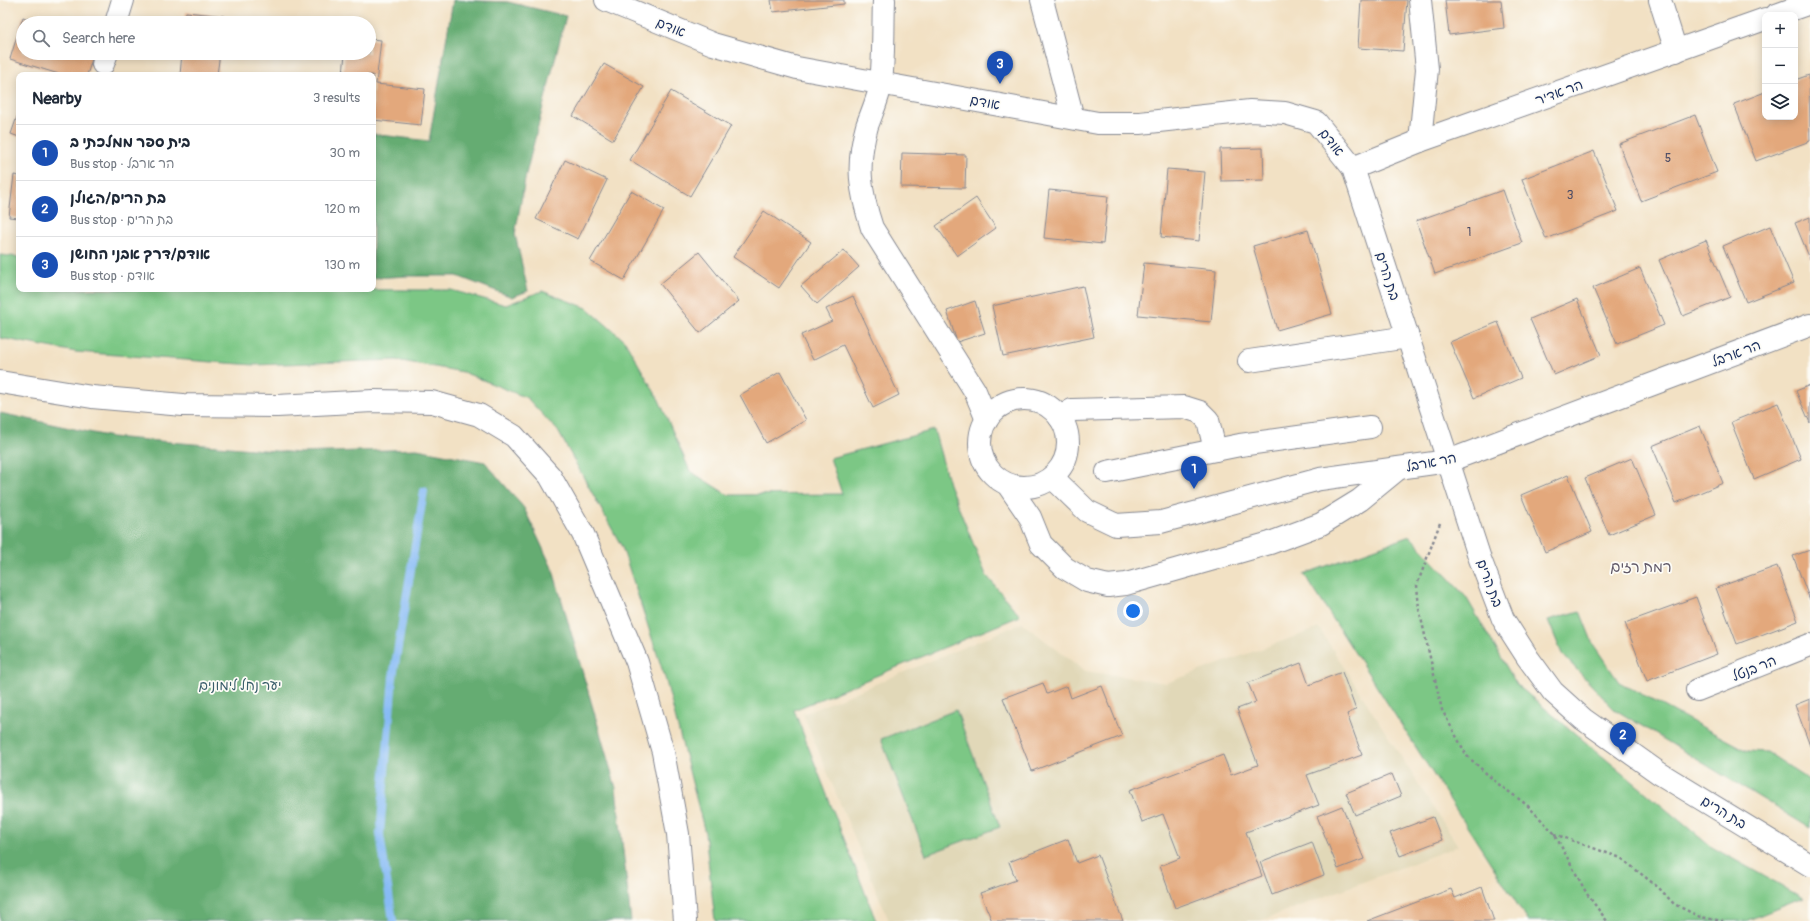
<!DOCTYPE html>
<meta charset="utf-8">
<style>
:root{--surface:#fff;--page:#f6f6f7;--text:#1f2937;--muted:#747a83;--line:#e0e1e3;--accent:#1f6fb2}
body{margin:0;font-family:Pangolin,"Playpen Sans Hebrew",sans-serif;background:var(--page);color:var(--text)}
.controls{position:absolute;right:12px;top:12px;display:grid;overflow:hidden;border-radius:8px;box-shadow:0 2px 10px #0003}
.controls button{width:36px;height:36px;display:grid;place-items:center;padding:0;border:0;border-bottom:1px solid var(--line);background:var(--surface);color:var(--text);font:20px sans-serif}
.you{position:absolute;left:1133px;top:611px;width:14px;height:14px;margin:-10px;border:3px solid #fff;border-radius:50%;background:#1a73e8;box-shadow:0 0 0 6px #1a73e833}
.badge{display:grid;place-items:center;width:26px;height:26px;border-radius:50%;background:var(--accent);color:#fff;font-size:13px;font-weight:700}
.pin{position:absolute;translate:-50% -33px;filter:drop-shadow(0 1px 2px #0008)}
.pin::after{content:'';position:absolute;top:21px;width:14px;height:12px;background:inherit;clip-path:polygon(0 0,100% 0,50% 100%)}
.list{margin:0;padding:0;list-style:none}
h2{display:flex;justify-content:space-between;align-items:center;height:52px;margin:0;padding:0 16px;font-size:17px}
h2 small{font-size:13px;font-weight:400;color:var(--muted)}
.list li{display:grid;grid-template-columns:26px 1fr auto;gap:12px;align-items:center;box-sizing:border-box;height:56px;padding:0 16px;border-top:1px solid var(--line)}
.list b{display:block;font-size:15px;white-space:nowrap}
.list p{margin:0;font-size:13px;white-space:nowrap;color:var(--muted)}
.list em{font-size:13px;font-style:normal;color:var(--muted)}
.icon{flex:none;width:22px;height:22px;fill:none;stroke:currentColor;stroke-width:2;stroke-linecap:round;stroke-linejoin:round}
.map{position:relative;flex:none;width:1810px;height:921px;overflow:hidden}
.search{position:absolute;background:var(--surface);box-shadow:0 2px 10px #0003;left:16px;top:16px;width:360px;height:44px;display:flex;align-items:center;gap:10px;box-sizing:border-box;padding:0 14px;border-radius:22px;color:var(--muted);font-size:15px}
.panel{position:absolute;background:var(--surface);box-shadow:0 2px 10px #0003;left:16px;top:72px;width:360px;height:220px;border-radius:8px}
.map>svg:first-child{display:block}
.built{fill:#e1d8b8}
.green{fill:#7cc785;stroke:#4c7b72}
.forest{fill:#65ac72;stroke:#406e68}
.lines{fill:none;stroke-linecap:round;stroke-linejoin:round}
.stream{stroke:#87bbf5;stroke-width:8}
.building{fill:#e3a87c}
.minor-casing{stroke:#868891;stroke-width:24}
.major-casing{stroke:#868891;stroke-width:24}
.path{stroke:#868891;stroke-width:2.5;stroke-dasharray:3 3;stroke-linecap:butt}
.minor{stroke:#fff;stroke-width:22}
.major{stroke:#fff;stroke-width:22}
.labels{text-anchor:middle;stroke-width:3.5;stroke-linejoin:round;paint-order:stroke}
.number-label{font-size:12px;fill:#4d4d66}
.street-label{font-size:14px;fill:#1b2f5e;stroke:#fdfcf7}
.park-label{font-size:14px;fill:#385d6a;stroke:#fdfcf7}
.neighbourhood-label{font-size:15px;fill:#615968;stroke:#fdfcf7}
</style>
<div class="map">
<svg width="1810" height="921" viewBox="0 0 1810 921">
<rect width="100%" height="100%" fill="#fdfcf7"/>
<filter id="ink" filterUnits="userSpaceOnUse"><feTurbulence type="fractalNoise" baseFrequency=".025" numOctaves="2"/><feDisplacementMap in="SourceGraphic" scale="8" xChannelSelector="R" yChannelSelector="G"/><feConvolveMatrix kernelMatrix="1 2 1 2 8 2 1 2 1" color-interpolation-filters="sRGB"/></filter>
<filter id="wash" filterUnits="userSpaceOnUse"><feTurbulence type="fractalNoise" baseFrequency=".012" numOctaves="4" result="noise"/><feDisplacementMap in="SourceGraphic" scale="16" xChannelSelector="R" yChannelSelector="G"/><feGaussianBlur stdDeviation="0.9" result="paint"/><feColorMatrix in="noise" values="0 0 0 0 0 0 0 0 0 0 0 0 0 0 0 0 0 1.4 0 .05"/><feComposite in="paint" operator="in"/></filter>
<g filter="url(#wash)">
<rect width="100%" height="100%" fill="#f2e1c4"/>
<polygon class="built" points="1022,623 1085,671 1166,683 1319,628 1458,846 1260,921 889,921 803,714"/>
<g class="green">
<polygon points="0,255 19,257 19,289 451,290 506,305 542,291 587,308 625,341 659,400 690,471 728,495 842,494 830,458 934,430 949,484 986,575 1020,616 794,710 876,921 715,921 705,833 666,681 622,547 558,431 527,398 463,372 396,360 254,365 76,352 0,338"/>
<polygon points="1410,536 1466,597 1517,685 1710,846 1803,898 1746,921 1528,921 1304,574"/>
<polygon points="1580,611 1593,644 1619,682 1747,751 1767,752 1810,780 1810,828 1614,709 1562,654 1548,620"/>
<polygon points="956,710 1000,827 926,855 881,739"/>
</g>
<g class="forest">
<polygon points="453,0 508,2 566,16 526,174 515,234 528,291 512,297 457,276 407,276 373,278 373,134 429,141"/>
<polygon points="0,413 112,437 299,453 417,449 485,462 524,508 553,570 616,788 631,921 0,921"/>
</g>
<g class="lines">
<polyline class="stream" points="393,921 380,834 393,677 424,491"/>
</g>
<g id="blocks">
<g class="building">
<polygon points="771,0 844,0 844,4 773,12"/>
<polygon points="1361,0 1407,0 1403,51 1358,48"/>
<polygon points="1445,0 1501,0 1504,28 1449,35"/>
<polygon points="186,12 224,16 223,23 185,23"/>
<polygon points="23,17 40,23 23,23 23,53 94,53 87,75 62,75 10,59"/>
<polygon points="369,39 381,40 376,84 425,89 421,125 373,120 373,75 343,75 345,53 369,53"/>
<polygon points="182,53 220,53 217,75 180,75"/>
<polygon points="604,64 644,87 613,140 573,116"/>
<polygon points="1809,75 1810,141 1756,161 1734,104 1765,92 1765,117 1795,117 1795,80"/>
<polygon points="671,91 731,126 690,196 630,160"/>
<polygon points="19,111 19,137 11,134"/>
<polygon points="1695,115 1717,172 1641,201 1619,144"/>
<polygon points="1263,148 1264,180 1221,181 1220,149"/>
<polygon points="1594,151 1618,211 1546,239 1522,179"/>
<polygon points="902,153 966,155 965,188 901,187"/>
<polygon points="565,160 607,180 578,239 536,219"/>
<polygon points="1167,169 1205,172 1199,241 1161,237"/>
<polygon points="14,175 19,176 19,218 9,217"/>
<polygon points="1049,190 1108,196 1103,244 1044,238"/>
<polygon points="1503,190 1522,243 1435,274 1416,221"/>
<polygon points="631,191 664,210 624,280 590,261"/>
<polygon points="976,198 996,228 957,256 936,226"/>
<polygon points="764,211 811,242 779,288 733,257"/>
<polygon points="1810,217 1810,259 1795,223"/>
<polygon points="1770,226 1794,283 1746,302 1723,246"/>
<polygon points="1308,230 1332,314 1277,330 1253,246"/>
<polygon points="1706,240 1730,297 1683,316 1659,260"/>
<polygon points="844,250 859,267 817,304 801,286"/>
<polygon points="699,252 739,301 700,333 660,284"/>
<polygon points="1144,263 1216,270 1211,322 1138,315"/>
<polygon points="1640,268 1664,325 1617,344 1593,288"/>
<polygon points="1083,286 1094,337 1003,356 992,306"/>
<polygon points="853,296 899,395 873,408 843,345 813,360 801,335 832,321 826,309"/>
<polygon points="1577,299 1601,355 1554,375 1530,319"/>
<polygon points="975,301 985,333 957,342 947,311"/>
<polygon points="1498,322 1521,378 1474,398 1450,342"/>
<polygon points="780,372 806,420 766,443 740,395"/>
<polygon points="1810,385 1810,423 1796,391"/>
<polygon points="1778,403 1801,459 1754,479 1731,422"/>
<polygon points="1700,426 1723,483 1676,503 1652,446"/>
<polygon points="1632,458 1656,515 1609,535 1585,478"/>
<polygon points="1568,475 1592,532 1545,552 1521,495"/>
<polygon points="1810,550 1810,600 1793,556"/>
<polygon points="1777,566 1798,621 1737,644 1716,588"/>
<polygon points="1696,597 1717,654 1647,681 1625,623"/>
<polygon points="1301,663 1309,685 1342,672 1356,710 1347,714 1362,755 1307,775 1319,805 1246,832 1262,876 1175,908 1160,866 1180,858 1163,814 1142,822 1130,790 1223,755 1231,775 1258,765 1237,709 1256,702 1248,683"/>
<polygon points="1043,683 1047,694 1067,686 1071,698 1102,686 1122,736 1032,771 1003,698"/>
<polygon points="1810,699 1810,746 1795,705"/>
<polygon points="1392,774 1401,796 1355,815 1346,793"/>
<polygon points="1342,806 1364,859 1338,869 1317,816"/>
<polygon points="1433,817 1442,840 1400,856 1390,833"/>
<polygon points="1068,839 1077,863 1098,855 1123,921 992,921 980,893 1016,880 1009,862"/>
<polygon points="1312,842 1324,875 1272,895 1260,862"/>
<polygon points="1482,887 1494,921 1367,921 1451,889 1455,898"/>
</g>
</g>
</g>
<g filter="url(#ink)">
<use href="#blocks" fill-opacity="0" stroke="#868891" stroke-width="1"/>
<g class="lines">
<defs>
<g id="minor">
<polyline points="606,0 713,44 797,68 1098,123 1140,123 1250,111 1285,113 1316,122 1353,168 1480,559 1503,619 1528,658 1553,692 1583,719 1659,773 1810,865"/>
<path d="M 884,0 C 883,27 884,56 881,83 C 879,97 872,112 867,126 C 856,165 860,191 872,228 L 975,391 L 987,420"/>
<polyline points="1042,0 1073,118"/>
<polyline points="1660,0 1676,51"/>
<polyline points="1776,15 1810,3"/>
<polyline points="116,23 123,0"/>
<polyline points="103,64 107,53"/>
<polyline points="1420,141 1427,69 1420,0"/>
<polyline points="1353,168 1420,141 1765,19"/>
<polyline points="1249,361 1408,337"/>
<circle cx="1024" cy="443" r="44"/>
<polyline points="1060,418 1072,410 1184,407 1200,412 1208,420 1215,450"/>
<polyline points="1107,472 1240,445 1370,427"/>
<polyline points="1052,477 1087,511 1116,525 1161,522 1320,479 1448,461 1810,325"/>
<polyline points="1008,485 1030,517 1041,544 1065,568 1087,581 1108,586 1126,584 1270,543 1321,524 1360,500 1399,468"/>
<polyline points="1697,690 1810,645"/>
</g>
<polyline id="major" points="0,382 92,397 183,405 277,406 373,401 432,402 479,415 514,436 550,476 583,534 637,662 663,752 678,834 685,921"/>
</defs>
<use href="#minor" class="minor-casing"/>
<use href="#major" class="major-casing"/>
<g class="path">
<polyline points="1440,523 1417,585 1419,609 1442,710 1467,756 1497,783 1527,805 1554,833 1587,894 1607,921"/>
<polyline points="1554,834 1621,858 1659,888 1674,904 1700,917 1723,921"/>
</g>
<use href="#minor" class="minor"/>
<use href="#major" class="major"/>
</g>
</g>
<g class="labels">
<g class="number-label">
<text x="1668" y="162">5</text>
<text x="1570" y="199">3</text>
<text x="1469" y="236">1</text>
</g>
<g class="street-label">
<text transform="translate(671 27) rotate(22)" y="5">אודם</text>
<text transform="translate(1559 92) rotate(-20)" y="5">הר אדיר</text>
<text transform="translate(985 102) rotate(10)" y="5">אודם</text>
<text transform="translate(1332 142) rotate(51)" y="5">אודם</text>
<text transform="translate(1388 276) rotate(72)" y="5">בת הרים</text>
<text transform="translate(1736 353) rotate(-21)" y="5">הר ארבל</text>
<text transform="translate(1431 462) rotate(-11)" y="5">הר ארבל</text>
<text transform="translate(1490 583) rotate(69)" y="5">בת הרים</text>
<text transform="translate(1754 668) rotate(-22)" y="5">הר בנטל</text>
<text transform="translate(1724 812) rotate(31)" y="5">בת הרים</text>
</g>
<g class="park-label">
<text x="240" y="690">יער נחל לימונים</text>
</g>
<g class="neighbourhood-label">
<text x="1641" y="572">רמת רזים</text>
</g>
</g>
</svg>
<div class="controls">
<button>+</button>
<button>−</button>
<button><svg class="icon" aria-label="layers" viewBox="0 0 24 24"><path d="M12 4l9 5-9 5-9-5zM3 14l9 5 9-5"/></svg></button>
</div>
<div class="you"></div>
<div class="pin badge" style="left:1194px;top:489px;background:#1a4fb4">1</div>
<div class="pin badge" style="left:1623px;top:755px;background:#1a4fb4">2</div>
<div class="pin badge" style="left:1000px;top:84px;background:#1a4fb4">3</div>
<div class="search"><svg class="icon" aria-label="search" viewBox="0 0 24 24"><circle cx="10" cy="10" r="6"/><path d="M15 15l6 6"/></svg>Search here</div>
<section class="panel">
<h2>Nearby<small>3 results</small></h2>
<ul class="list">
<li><span class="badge" style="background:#1a4fb4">1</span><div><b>בית ספר ממלכתי ב</b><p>Bus stop · הר ארבל</p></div><em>30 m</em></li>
<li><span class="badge" style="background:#1a4fb4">2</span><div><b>בת הרים/הגולן</b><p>Bus stop · בת הרים</p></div><em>120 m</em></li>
<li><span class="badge" style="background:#1a4fb4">3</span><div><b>אודם/דרך אבני החושן</b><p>Bus stop · אודם</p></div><em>130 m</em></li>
</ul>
</section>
</div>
